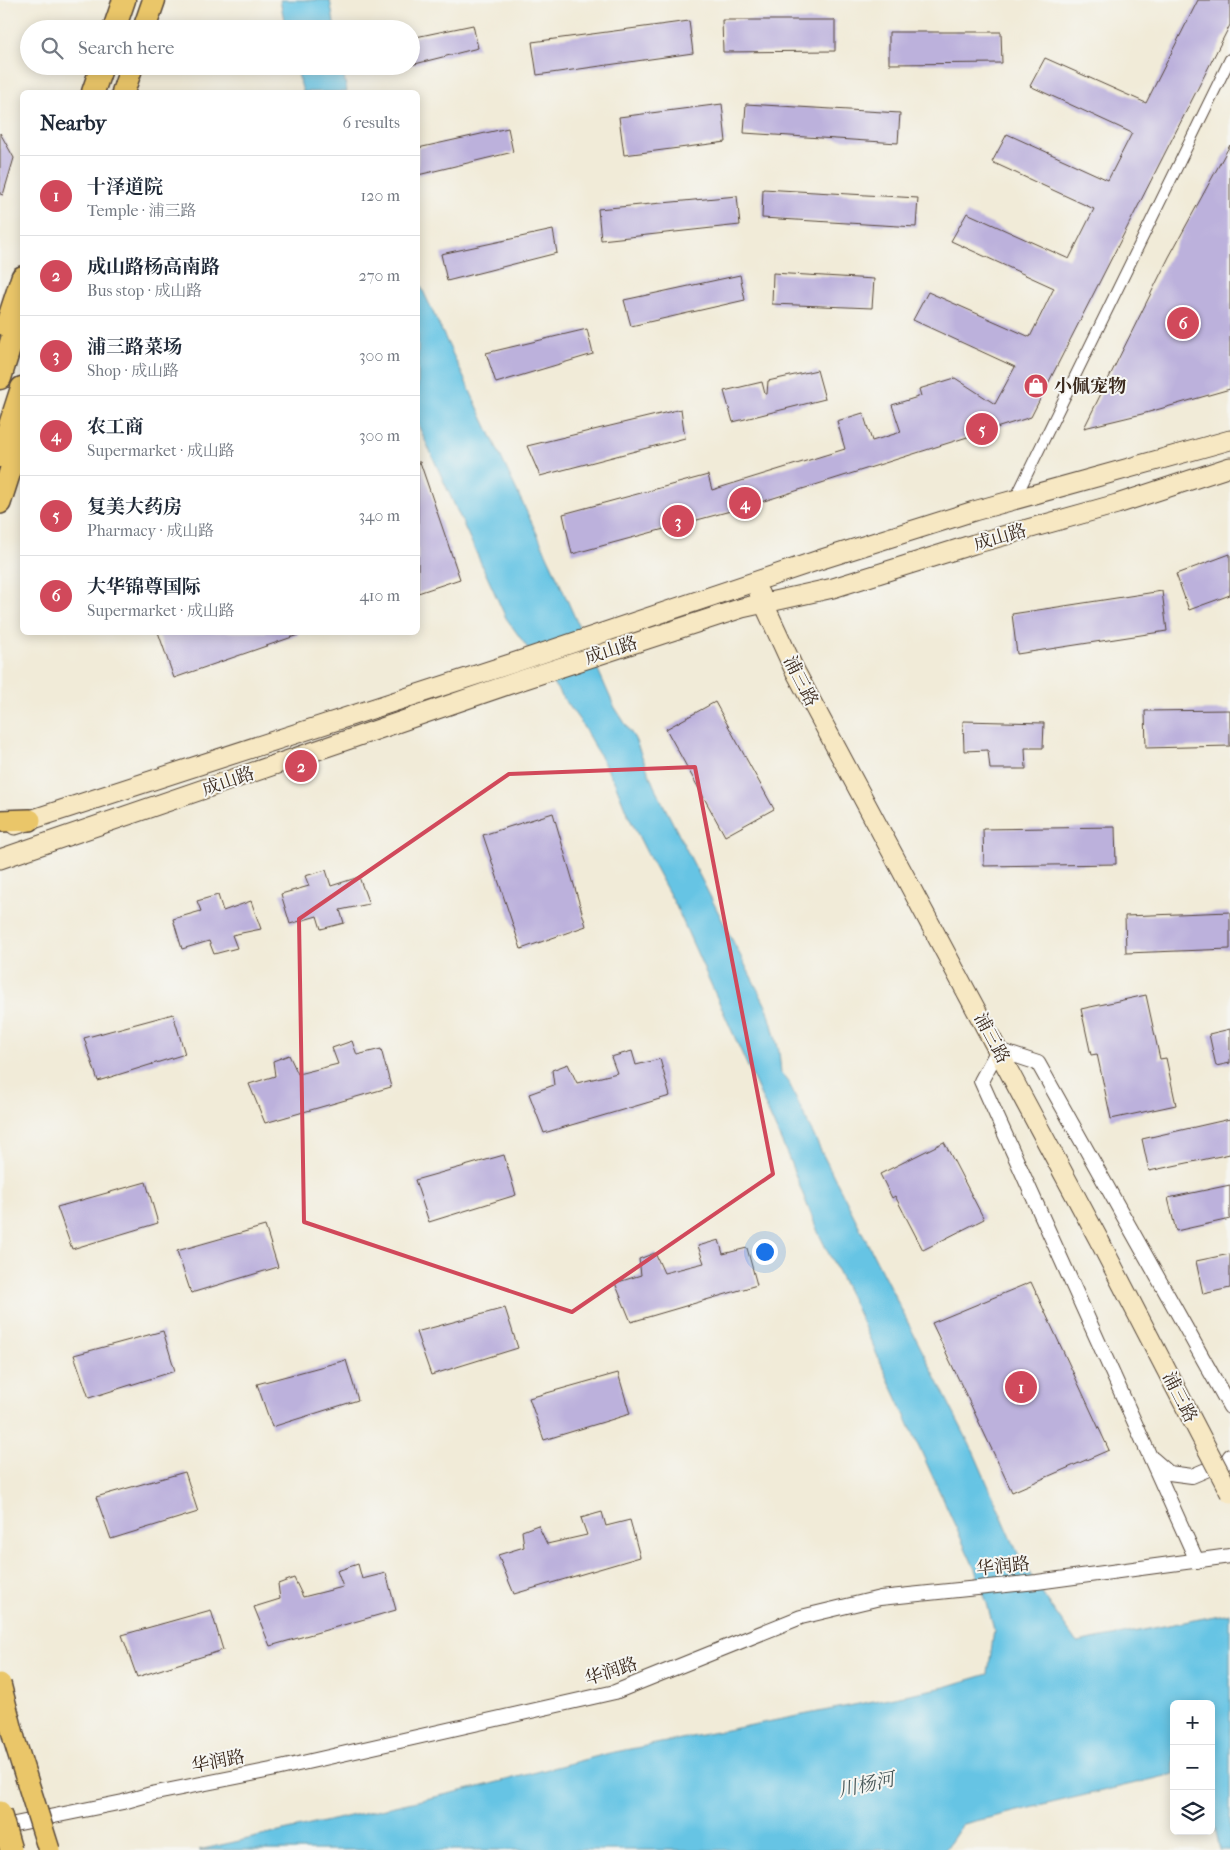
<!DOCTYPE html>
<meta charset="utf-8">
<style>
:root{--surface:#fff;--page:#f2f2f3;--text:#1f2937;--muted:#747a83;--line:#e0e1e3;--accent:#d1495b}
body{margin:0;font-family:"IM FELL French Canon","Noto Serif SC",serif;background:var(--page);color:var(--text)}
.controls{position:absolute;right:15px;bottom:15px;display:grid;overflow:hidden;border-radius:8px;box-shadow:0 2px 12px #0003}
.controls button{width:45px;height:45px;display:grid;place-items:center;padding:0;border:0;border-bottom:1px solid var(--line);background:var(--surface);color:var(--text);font:25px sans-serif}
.you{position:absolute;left:764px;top:1251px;width:18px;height:18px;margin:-12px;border:4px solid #fff;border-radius:50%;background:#1a73e8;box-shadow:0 0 0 8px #1a73e833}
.badge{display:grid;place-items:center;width:32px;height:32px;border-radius:50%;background:var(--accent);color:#fff;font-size:16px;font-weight:700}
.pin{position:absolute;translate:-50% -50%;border:2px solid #fff;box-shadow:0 1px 5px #0006}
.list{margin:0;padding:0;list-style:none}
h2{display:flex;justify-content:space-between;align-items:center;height:65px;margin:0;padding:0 20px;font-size:21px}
h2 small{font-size:16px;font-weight:400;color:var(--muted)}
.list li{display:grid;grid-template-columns:32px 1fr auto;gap:15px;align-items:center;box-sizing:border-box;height:80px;padding:0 20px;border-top:1px solid var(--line)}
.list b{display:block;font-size:19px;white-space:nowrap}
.list p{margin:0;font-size:16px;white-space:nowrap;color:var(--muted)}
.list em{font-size:16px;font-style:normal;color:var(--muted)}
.icon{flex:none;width:28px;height:28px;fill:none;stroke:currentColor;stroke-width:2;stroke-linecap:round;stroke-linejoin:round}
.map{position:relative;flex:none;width:1230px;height:1850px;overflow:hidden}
.search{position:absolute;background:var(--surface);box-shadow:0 2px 12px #0003;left:20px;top:20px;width:400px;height:55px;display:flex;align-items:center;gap:12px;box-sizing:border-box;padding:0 18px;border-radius:28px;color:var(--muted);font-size:19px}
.panel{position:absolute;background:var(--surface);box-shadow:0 2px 12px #0003;left:20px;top:90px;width:400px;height:545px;border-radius:8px}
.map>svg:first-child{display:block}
.water{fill:#66c4e4;stroke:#507781}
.building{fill:#bcb1dc}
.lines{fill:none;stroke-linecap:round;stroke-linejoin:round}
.pedestrian-casing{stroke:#56473a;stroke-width:12}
.minor-casing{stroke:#56473a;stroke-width:16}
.secondary-casing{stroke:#56473a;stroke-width:21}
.primary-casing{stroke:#56473a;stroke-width:24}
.trunk-casing{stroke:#56473a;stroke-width:25}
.pedestrian{stroke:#fff;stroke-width:10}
.minor{stroke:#fff;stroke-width:14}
.secondary{stroke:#f7e8c3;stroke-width:19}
.primary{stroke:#eac669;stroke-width:21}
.trunk{stroke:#eac669;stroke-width:22}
.secondary-bridge-casing{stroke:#56473a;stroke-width:21;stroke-linecap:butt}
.primary-bridge-casing{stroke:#56473a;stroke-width:24;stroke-linecap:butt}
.secondary-bridge{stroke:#f7e8c3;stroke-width:19}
.primary-bridge{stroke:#eac669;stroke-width:21}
.marked{fill:none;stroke:#d1495b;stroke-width:4;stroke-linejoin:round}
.labels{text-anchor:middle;stroke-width:4;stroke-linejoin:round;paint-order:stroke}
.poi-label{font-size:18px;font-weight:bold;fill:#3b2a1e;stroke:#f6f6f2;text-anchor:start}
.street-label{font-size:18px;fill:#3b2a1e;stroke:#f6f6f2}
.water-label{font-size:19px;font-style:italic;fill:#485859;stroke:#f6f6f2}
</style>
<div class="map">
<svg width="1230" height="1850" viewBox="0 0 1230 1850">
<rect width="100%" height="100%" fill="#f6f6f2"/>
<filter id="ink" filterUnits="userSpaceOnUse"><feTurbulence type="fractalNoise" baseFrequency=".02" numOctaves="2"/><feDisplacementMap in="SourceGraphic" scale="10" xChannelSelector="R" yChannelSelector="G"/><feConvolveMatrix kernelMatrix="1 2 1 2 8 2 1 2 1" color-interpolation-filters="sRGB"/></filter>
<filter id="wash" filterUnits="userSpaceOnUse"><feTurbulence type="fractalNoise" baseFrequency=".0096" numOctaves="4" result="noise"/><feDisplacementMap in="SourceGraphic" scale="20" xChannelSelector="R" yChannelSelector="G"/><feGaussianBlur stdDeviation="1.12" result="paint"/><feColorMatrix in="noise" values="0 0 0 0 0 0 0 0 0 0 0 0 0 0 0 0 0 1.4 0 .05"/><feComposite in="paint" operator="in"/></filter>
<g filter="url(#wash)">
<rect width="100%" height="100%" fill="#f1ebd8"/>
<g class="water">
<polygon points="280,0 330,0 335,29 286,29"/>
<polygon points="296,66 342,66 347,92 303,92"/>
<polygon points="418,280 553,568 614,706 635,739 654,786 768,1010 779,1051 781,1073 788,1081 822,1153 974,1453 1019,1556 1043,1595 1077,1643 1230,1613 1230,1850 1220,1850 1211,1809 1211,1704 1174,1704 1174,1774 963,1824 945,1850 199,1850 479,1787 610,1753 945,1687 988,1674 994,1630 987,1603 974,1567 852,1300 818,1232 787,1154 676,906 647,853 627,813 615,783 580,721 506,618 419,427 418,420"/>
</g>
<g id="blocks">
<g class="building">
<polygon points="1198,0 1230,0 1230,25 1031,417 745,507 572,554 563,514 708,475 712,490 845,449 837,421 863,413 872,441 901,432 892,405 921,396 919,389 955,378 995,404 1015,367 913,320 928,292 1030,337 1054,288 951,241 967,213 1069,259 1094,209 992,162 1007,134 1108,180 1132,133 1030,86 1045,58 1146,103"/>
<polygon points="722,20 835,20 835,51 723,52"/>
<polygon points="689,21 693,53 537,75 532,42"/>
<polygon points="473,25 478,48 411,65 411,38"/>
<polygon points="889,32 1001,32 1002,63 889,64"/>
<polygon points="722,104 726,142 624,155 619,117"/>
<polygon points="746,104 900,113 898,143 744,133"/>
<polygon points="508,128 513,152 418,175 418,148"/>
<polygon points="0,133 14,158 3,195 0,194"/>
<polygon points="1230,145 1230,389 1142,414 1084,428 1169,257"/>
<polygon points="763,189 918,198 916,227 762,218"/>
<polygon points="737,196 740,225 601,240 598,209"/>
<polygon points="553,230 557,253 447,281 441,254"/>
<polygon points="773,273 874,279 872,308 772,304"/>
<polygon points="740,275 745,300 631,326 624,300"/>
<polygon points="587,329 593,354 496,383 486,353"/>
<polygon points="817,370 825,399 733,422 724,391 762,382 765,394 767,394 768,381"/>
<polygon points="681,409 685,438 540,476 527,446"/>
<polygon points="418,462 420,462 460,579 418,593"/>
<polygon points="1230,554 1230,595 1189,610 1176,574"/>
<polygon points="1162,591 1167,631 1017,654 1012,614"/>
<polygon points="158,632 298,632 298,635 174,678"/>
<polygon points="715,702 774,809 725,836 666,729"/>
<polygon points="1230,710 1230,746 1146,748 1145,711"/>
<polygon points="963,721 1044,723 1043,748 1025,748 1026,769 990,769 988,750 964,751"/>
<polygon points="553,813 586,926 521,949 483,835"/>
<polygon points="1115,827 1116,864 984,866 983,829"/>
<polygon points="326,870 331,886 359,877 369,904 340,910 344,923 321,929 317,916 290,924 281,894 309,886 305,876"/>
<polygon points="218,895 223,911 251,901 261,929 232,935 237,948 214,954 209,941 182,949 173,919 201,911 197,901"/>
<polygon points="1230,912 1230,949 1126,953 1125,916"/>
<polygon points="1146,995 1160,1059 1166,1058 1176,1105 1111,1119 1097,1054 1091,1055 1081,1009"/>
<polygon points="173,1014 185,1054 98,1081 84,1038"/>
<polygon points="1230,1029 1230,1063 1216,1066 1209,1034"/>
<polygon points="352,1041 357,1055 381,1049 391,1087 265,1123 249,1084 275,1076 273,1061 289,1055 298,1074 338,1064 332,1048"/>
<polygon points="632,1051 636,1065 660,1059 670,1096 544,1133 529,1094 554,1085 552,1070 568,1064 577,1083 617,1073 611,1057"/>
<polygon points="1230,1119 1230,1154 1149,1171 1142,1139"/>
<polygon points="944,1142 984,1219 923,1250 895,1196 892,1198 880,1174"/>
<polygon points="504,1155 516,1195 429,1222 415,1180"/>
<polygon points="146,1182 158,1223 72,1249 57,1207"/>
<polygon points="1230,1185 1230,1219 1176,1231 1168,1198"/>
<polygon points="265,1226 278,1267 191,1293 177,1251"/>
<polygon points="719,1240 723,1254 747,1248 757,1285 631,1322 615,1283 641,1275 639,1259 655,1253 664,1273 704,1263 698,1246"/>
<polygon points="1230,1254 1230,1288 1203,1294 1196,1261"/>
<polygon points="1031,1282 1109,1450 1012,1492 932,1323"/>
<polygon points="505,1308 518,1348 431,1375 416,1332"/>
<polygon points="163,1331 175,1371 89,1398 74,1355"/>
<polygon points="346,1360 358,1400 272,1427 257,1384"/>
<polygon points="618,1373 630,1414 544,1440 529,1398"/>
<polygon points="185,1472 198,1512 111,1539 96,1497"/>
<polygon points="602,1512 606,1526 630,1520 640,1557 514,1594 498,1555 524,1547 522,1531 538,1525 547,1544 587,1535 581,1518"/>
<polygon points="358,1564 362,1579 386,1573 396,1610 270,1646 254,1607 280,1599 278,1584 294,1578 303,1597 343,1587 337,1571"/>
<polygon points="211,1610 223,1650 137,1677 122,1635"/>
</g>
</g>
</g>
<g filter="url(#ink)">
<use href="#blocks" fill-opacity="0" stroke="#56473a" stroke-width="1"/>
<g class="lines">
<defs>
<polyline id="pedestrian" points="1015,499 1230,59"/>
<g id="minor">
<polyline points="1153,1459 1169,1473 1192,1476 1227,1461 1230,1456"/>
<polyline points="1197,1561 981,1081 998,1050 1038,1063 1230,1407"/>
<polyline points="0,1827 123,1802 151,1794 276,1769 615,1692 801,1617 880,1598 1037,1582 1230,1556"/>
</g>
<g id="secondary">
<polyline points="759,593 793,667 1100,1242"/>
<polyline points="15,825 510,664 822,559 974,511 1230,440"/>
<polyline points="0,859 519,681 742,608 833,588 974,544 1117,504 1230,467"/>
</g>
<g id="primary">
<polyline points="6,326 22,277"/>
<polyline points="0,503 22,434"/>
<polyline points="0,821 30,820"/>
</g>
<g id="trunk">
<polyline points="114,29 124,0"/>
<polyline points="144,29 154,0"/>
<polyline points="93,92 102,66"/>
<polyline points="123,92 132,66"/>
<polyline points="0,378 22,307"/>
<polyline points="0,456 22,388"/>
</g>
</defs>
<use href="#pedestrian" class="pedestrian-casing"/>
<use href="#minor" class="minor-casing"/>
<use href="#secondary" class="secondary-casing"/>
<use href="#primary" class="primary-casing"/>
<use href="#trunk" class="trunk-casing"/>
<use href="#pedestrian" class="pedestrian"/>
<use href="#minor" class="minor"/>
<use href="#secondary" class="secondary"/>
<use href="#primary" class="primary"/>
<use href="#trunk" class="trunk"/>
<defs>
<polyline id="secondary-bridge" points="1100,1242 1230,1493"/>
<g id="primary-bridge">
<polyline points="0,1684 15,1742 49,1850"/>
<polyline points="0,1812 11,1850"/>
</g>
</defs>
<use href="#secondary-bridge" class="secondary-bridge-casing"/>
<use href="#primary-bridge" class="primary-bridge-casing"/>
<use href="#secondary-bridge" class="secondary-bridge"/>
<use href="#primary-bridge" class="primary-bridge"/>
</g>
</g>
<path class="marked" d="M 695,767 L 773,1174 L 572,1312 L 304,1222 L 299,919 L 509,774 Z"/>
<defs>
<symbol id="shop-disc" viewBox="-11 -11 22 22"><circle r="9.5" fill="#d1495b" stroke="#f6f6f2"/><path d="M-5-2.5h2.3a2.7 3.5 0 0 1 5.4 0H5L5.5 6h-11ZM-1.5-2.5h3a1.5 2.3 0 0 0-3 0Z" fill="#fff"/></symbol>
</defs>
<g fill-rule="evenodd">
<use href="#shop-disc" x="1022" y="372" width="28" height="28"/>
</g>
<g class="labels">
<g class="poi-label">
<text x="1054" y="392">小佩宠物</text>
</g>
<g class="street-label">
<text transform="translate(1000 537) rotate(-16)" y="6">成山路</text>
<text transform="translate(611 650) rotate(-18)" y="6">成山路</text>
<text transform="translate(801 681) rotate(63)" y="6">浦三路</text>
<text transform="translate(228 781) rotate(-19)" y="6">成山路</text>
<text transform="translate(992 1038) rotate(62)" y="6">浦三路</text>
<text transform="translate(1180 1397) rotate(63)" y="6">浦三路</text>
<text transform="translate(1003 1566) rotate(-6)" y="6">华润路</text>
<text transform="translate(611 1671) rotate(-18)" y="6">华润路</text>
<text transform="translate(218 1761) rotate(-11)" y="6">华润路</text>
</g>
<g class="water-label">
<text transform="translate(866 1784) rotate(-12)" y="7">川杨河</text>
</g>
</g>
</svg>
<div class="controls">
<button>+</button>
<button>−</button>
<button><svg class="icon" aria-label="layers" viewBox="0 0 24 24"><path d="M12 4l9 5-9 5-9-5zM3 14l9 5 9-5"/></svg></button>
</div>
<div class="you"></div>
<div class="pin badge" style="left:1021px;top:1387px">1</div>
<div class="pin badge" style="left:301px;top:766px">2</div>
<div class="pin badge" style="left:678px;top:521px">3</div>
<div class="pin badge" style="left:745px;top:503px">4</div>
<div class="pin badge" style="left:982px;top:429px">5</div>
<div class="pin badge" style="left:1183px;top:323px">6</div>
<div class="search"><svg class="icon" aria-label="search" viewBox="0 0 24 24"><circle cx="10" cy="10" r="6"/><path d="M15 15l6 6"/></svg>Search here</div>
<section class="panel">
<h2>Nearby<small>6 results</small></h2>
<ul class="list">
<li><span class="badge">1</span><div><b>十泽道院</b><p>Temple · 浦三路</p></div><em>120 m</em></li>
<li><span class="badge">2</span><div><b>成山路杨高南路</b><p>Bus stop · 成山路</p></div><em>270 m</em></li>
<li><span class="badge">3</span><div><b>浦三路菜场</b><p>Shop · 成山路</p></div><em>300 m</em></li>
<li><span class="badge">4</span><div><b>农工商</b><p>Supermarket · 成山路</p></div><em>300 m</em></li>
<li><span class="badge">5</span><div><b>复美大药房</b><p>Pharmacy · 成山路</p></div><em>340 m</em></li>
<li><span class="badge">6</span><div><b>大华锦尊国际</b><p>Supermarket · 成山路</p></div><em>410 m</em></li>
</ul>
</section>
</div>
